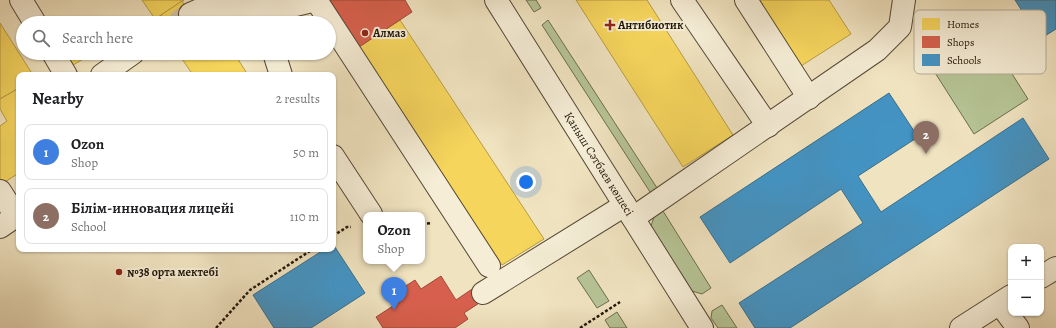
<!DOCTYPE html>
<meta charset="utf-8">
<style>
:root{--surface:#fff;--page:#f2f2f2;--text:#202124;--muted:#757577;--line:#e0e0e0;--accent:#ea580c}
body{margin:0;font-family:Alegreya,serif;background:var(--page);color:var(--text)}
.controls{position:absolute;right:12px;bottom:12px;display:grid;overflow:hidden;border-radius:8px;box-shadow:0 1px 3px #0004}
.controls button{width:36px;height:36px;display:grid;place-items:center;padding:0;border:0;border-bottom:1px solid var(--line);background:var(--surface);color:var(--text);font:20px sans-serif}
.you{position:absolute;left:526px;top:182px;width:14px;height:14px;margin:-10px;border:3px solid #fff;border-radius:50%;background:#1a73e8;box-shadow:0 0 0 6px #1a73e833}
.badge{display:grid;place-items:center;width:26px;height:26px;border-radius:50%;background:var(--accent);color:#fff;font-size:13px;font-weight:700}
.pin{position:absolute;translate:-50% -33px;filter:drop-shadow(0 1px 2px #0008)}
.pin::after{content:'';position:absolute;top:21px;width:14px;height:12px;background:inherit;clip-path:polygon(0 0,100% 0,50% 100%)}
.popup{position:absolute;left:363px;top:212px;width:62px;height:52px;box-sizing:border-box;display:grid;place-content:center;border-radius:8px;background:var(--surface);filter:drop-shadow(0 1px 3px #0005);font-size:13px;white-space:nowrap;color:var(--muted)}
.popup b{font-size:15px;color:var(--text)}
.popup::after{content:'';position:absolute;left:50%;top:100%;margin-left:-8px;border:8px solid transparent;border-top-color:var(--surface)}
.list{margin:0;padding:0;list-style:none}
h2{display:flex;justify-content:space-between;align-items:center;height:52px;margin:0;padding:0 16px;font-size:17px}
h2 small{font-size:13px;font-weight:400;color:var(--muted)}
.list li{display:grid;grid-template-columns:26px 1fr auto;gap:12px;align-items:center;box-sizing:border-box;height:56px;margin:0 8px 8px;padding:0 8px;border:1px solid var(--line);border-radius:8px}
.list b{display:block;font-size:15px;white-space:nowrap}
.list p{margin:0;font-size:13px;white-space:nowrap;color:var(--muted)}
.list em{font-size:13px;font-style:normal;color:var(--muted)}
.icon{flex:none;width:22px;height:22px;fill:none;stroke:currentColor;stroke-width:2;stroke-linecap:round;stroke-linejoin:round}
.map{position:relative;flex:none;width:1056px;height:328px;overflow:hidden}
.search{position:absolute;background:var(--surface);box-shadow:0 1px 3px #0004;left:16px;top:16px;width:320px;height:44px;display:flex;align-items:center;gap:10px;box-sizing:border-box;padding:0 14px;border-radius:22px;color:var(--muted);font-size:15px}
.panel{position:absolute;background:var(--surface);box-shadow:0 1px 3px #0004;left:16px;top:72px;width:320px;height:180px;border-radius:8px}
.map>svg:first-child{display:block}
.green{fill:#b6c495;stroke:#6c6d4e}
.homes{fill:#f6d55c;stroke:#b69c43}
.shops{fill:#d6604d;stroke:#a04a38}
.schools{fill:#4393c3;stroke:#396e8b}
.lines{fill:none;stroke-linecap:round;stroke-linejoin:round}
.minor-tunnel{stroke:#d1c4a4;stroke-width:22;stroke-dasharray:22 11;stroke-linecap:butt}
.minor-casing{stroke:#554936;stroke-width:24}
.path{stroke:#211608;stroke-width:2.5;stroke-dasharray:3 2;stroke-linecap:butt}
.minor{stroke:#f5edd6;stroke-width:22}
.poi-dot{fill:#8f2418;stroke:#f5edd6;stroke-width:1.5}
.labels{text-anchor:middle;stroke-width:4;stroke-linejoin:round;paint-order:stroke}
.poi-label{font-size:12px;font-weight:bold;fill:#211608;stroke:#f5edd6;text-anchor:start}
.street-label{font-size:12px;fill:#211608;stroke:#f5edd6}
.key{fill:#f5edd6;stroke:#b5ac98;stroke-width:1}
.key-label{font-size:11px;fill:#211608}
</style>
<div class="map">
<svg width="1056" height="328" viewBox="0 0 1056 328">
<rect width="100%" height="100%" fill="#f0e3c0"/>
<filter id="stains"><feTurbulence type="fractalNoise" baseFrequency=".005" numOctaves="4"/><feColorMatrix values="0 0 0 0 .2 0 0 0 0 .09 0 0 0 0 .02 0 0 0 .5 -.17"/></filter>
<radialGradient id="worn" r=".72"><stop offset=".6" stop-color="#630" stop-opacity="0"/><stop offset="1" stop-color="#630" stop-opacity=".3"/></radialGradient>
<g class="green">
<polygon points="526,0 536,0 541,8 534,12"/>
<polygon points="972,11 1028,99 974,134 918,46"/>
<polygon points="548,20 659,191 652,195 542,25"/>
<polygon points="663,211 711,288 702,294 692,291 651,226 654,217"/>
<polygon points="589,270 609,301 597,308 577,278"/>
<polygon points="722,305 737,328 718,328 711,318 712,311"/>
<polygon points="617,312 627,328 610,328 605,320"/>
</g>
<g class="homes">
<polygon points="142,0 184,0 155,19"/>
<polygon points="576,0 647,0 733,135 683,167"/>
<polygon points="758,0 829,0 851,34 801,66"/>
<polygon points="182,1 196,23 166,23 161,15"/>
<polygon points="212,18 215,23 205,23"/>
<polygon points="400,20 544,239 502,265 359,47"/>
<polygon points="0,23 33,75 19,75 19,88 0,99"/>
<polygon points="60,53 90,53 91,54 70,67"/>
<polygon points="178,53 234,53 248,75 193,75"/>
<polygon points="19,88 19,173 0,185 0,126 7,121 0,109 0,99"/>
</g>
<g class="shops">
<polygon points="329,0 405,0 412,12 359,47"/>
<polygon points="441,276 456,300 478,285 487,298 464,313 468,319 455,328 383,328 376,317 396,304 390,296 415,280 421,289"/>
</g>
<g class="schools">
<polygon points="1015,0 1056,0 1056,29 1040,39"/>
<polygon points="889,93 918,137 858,176 881,212 1023,118 1049,159 790,328 755,328 739,303 863,223 841,189 730,263 700,217"/>
<polygon points="333,244 365,293 311,328 274,328 253,295 325,249 333,249"/>
</g>
<g class="lines">
<polyline class="minor-tunnel" points="176,23 190,14"/>
<defs>
<g id="minor">
<polyline points="21,0 35,23"/>
<polyline points="316,0 489,266"/>
<polyline points="496,0 702,328"/>
<polyline points="682,0 768,126"/>
<polyline points="746,0 809,98"/>
<polyline points="190,14 204,8 279,9 316,0"/>
<polyline points="53,53 66,75"/>
<polyline points="274,53 281,75"/>
<polyline points="102,75 133,53"/>
<polyline points="333,156 371,214"/>
<polyline points="0,191 16,216"/>
<polyline points="633,218 877,50 900,27 904,0"/>
<polyline points="0,227 19,214"/>
<polyline points="1041,277 1056,268"/>
<polyline points="483,293 625,205"/>
<polyline points="1000,304 1018,328"/>
<polyline points="961,328 1011,296"/>
</g>
</defs>
<use href="#minor" class="minor-casing"/>
<g class="path">
<polyline points="422,224 432,223"/>
<polyline points="333,236 347,227 351,227"/>
<polyline points="216,328 250,290 313,249"/>
<polyline points="580,328 620,302"/>
</g>
<use href="#minor" class="minor"/>
</g>
<g class="poi-dot">
<path d="M608 19h4v4h4v4h-4v4h-4v-4h-4v-4h4z"/>
<circle cx="365" cy="33" r="4"/>
<circle cx="119" cy="272" r="4"/>
</g>
<g class="labels">
<g class="poi-label">
<text x="618" y="29">Антибиотик</text>
<text x="373" y="37">Алмаз</text>
<text x="127" y="276">№38 орта мектебі</text>
</g>
<g class="street-label">
<text transform="translate(599 164) rotate(58)" y="4">Қаныш Сәтбаев көшесі</text>
</g>
</g>
<rect x="914" y="10" width="132" height="64" rx="6" class="key"/>
<rect x="922" y="18" width="18" height="12" fill="#f6d55c"/>
<rect x="922" y="36" width="18" height="12" fill="#d6604d"/>
<rect x="922" y="54" width="18" height="12" fill="#4393c3"/>
<g class="key-label">
<text x="947" y="28">Homes</text>
<text x="947" y="46">Shops</text>
<text x="947" y="64">Schools</text>
</g>
<rect width="100%" height="100%" filter="url(#stains)"/>
<rect width="100%" height="100%" fill="url(#worn)"/>
</svg>
<div class="controls">
<button>+</button>
<button>−</button>
</div>
<div class="you"></div>
<div class="pin badge" style="left:394px;top:310px;background:#3f7fe0">1</div>
<div class="popup"><b>Ozon</b>Shop</div>
<div class="pin badge" style="left:926px;top:154px;background:#8d6e63">2</div>
<div class="search"><svg class="icon" aria-label="search" viewBox="0 0 24 24"><circle cx="10" cy="10" r="6"/><path d="M15 15l6 6"/></svg>Search here</div>
<section class="panel">
<h2>Nearby<small>2 results</small></h2>
<ul class="list">
<li><span class="badge" style="background:#3f7fe0">1</span><div><b>Ozon</b><p>Shop</p></div><em>50 m</em></li>
<li><span class="badge" style="background:#8d6e63">2</span><div><b>Білім-инновация лицейі</b><p>School</p></div><em>110 m</em></li>
</ul>
</section>
</div>
